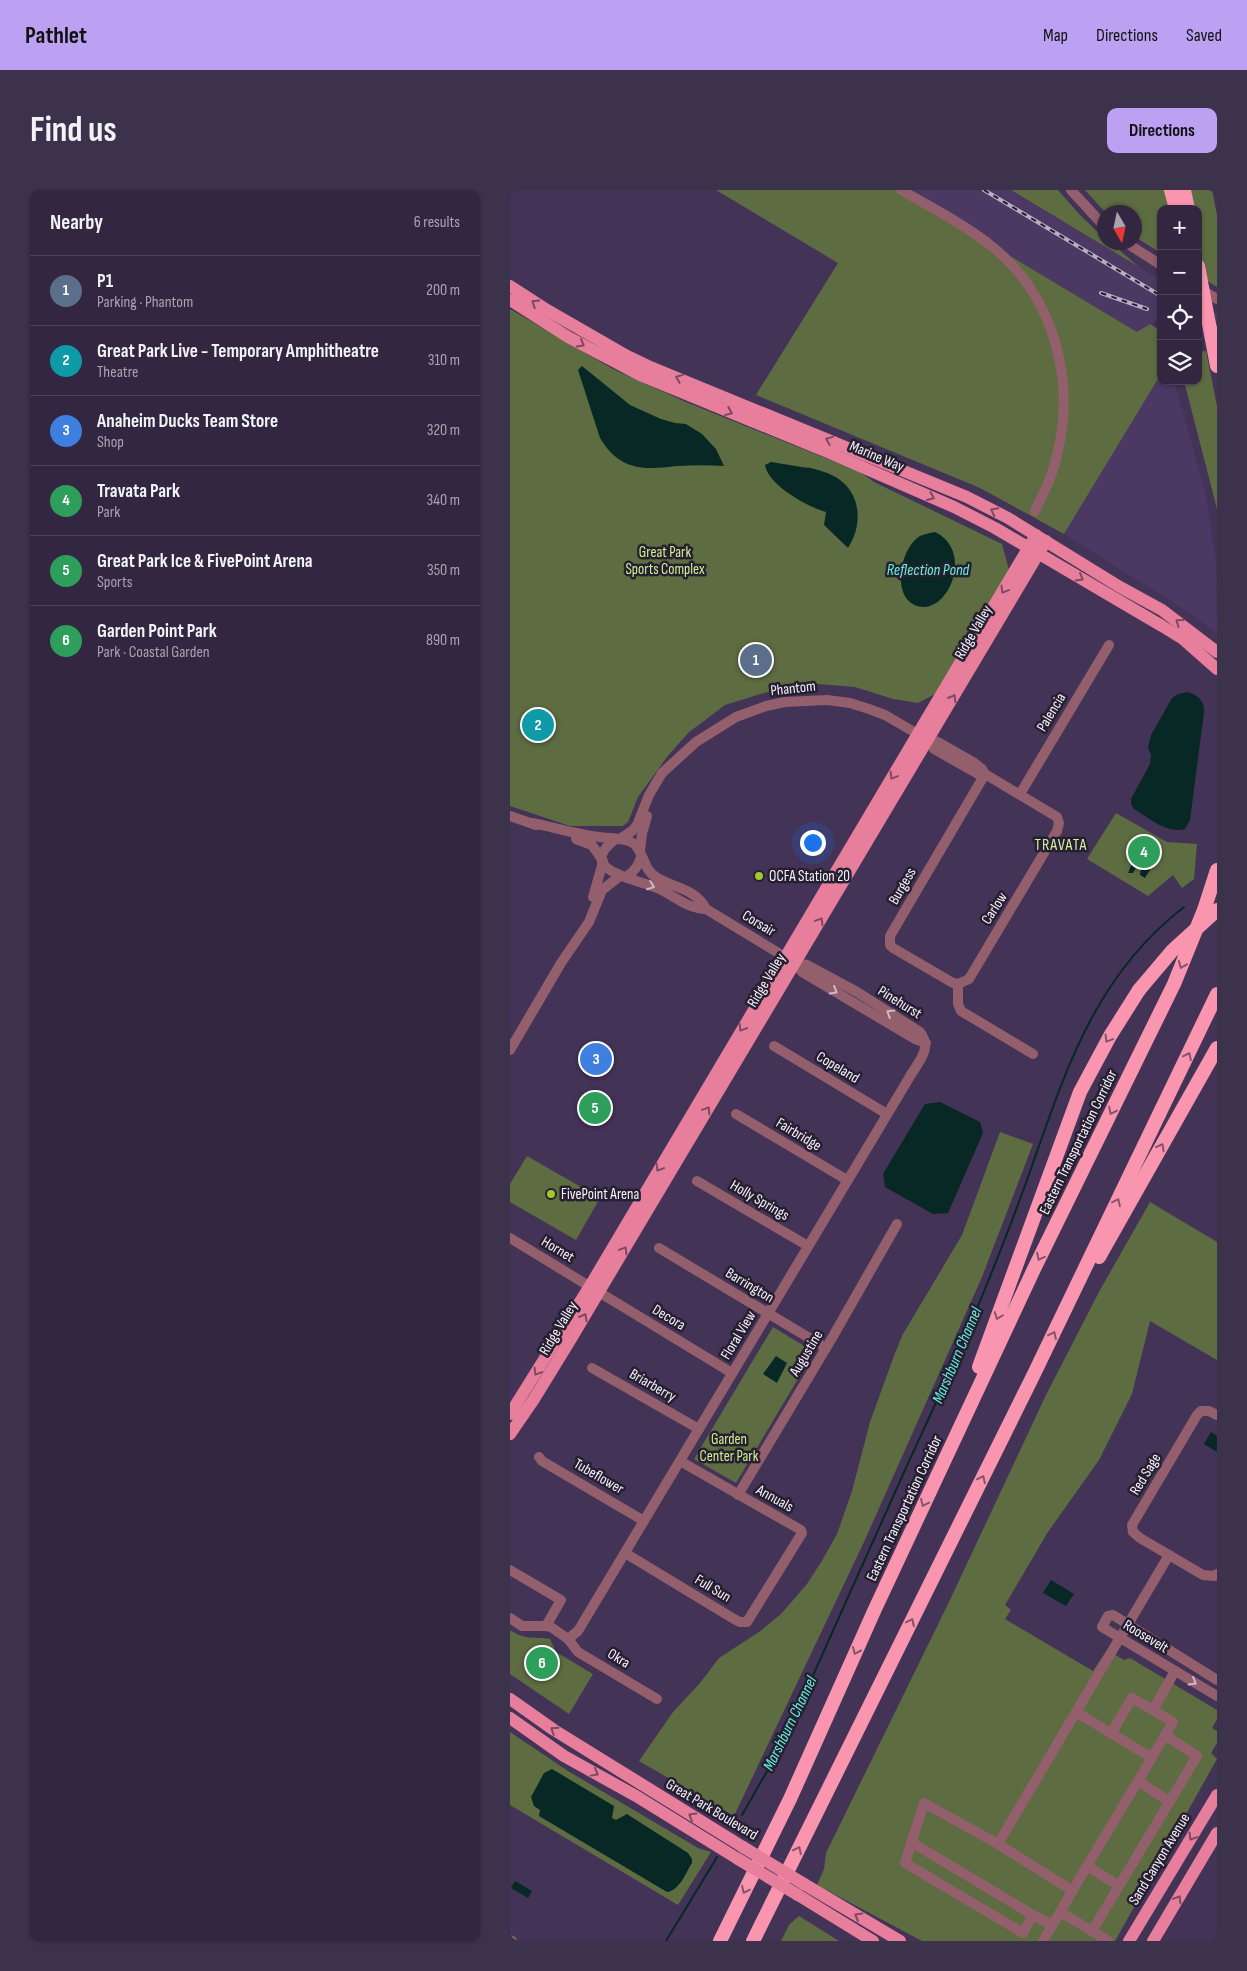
<!DOCTYPE html>
<meta charset="utf-8">
<style>
:root{--surface:#322641;--page:#3d324c;--text:#f1f3f6;--muted:#a8a5b1;--line:#4d435a;--accent:#bca0f2}
body{margin:0;font-family:"Sofia Sans Condensed",sans-serif;background:var(--page);color:var(--text)}
.controls{position:absolute;right:15px;top:15px;display:grid;overflow:hidden;border-radius:10px;box-shadow:0 1px 4px #0004}
.controls button{width:45px;height:45px;display:grid;place-items:center;padding:0;border:0;border-bottom:1px solid var(--line);background:var(--surface);color:var(--text);font:25px sans-serif}
.compass{position:absolute;left:587px;top:15px;width:45px;height:45px;border-radius:50%;background:var(--surface);box-shadow:0 1px 4px #0004;rotate:171deg}
.you{position:absolute;left:302px;top:652px;width:18px;height:18px;margin:-12px;border:4px solid #fff;border-radius:50%;background:#1a73e8;box-shadow:0 0 0 8px #1a73e833}
.badge{display:grid;place-items:center;width:32px;height:32px;border-radius:50%;background:var(--accent);color:#fff;font-size:16px;font-weight:700}
.pin{position:absolute;translate:-50% -50%;border:2px solid #fff;box-shadow:0 1px 5px #0006}
.list{margin:0;padding:0;list-style:none}
h2{display:flex;justify-content:space-between;align-items:center;height:65px;margin:0;padding:0 20px;font-size:21px}
h2 small{font-size:16px;font-weight:400;color:var(--muted)}
.list li{display:grid;grid-template-columns:32px 1fr auto;gap:15px;align-items:center;box-sizing:border-box;height:70px;padding:0 20px;border-top:1px solid var(--line)}
.list b{display:block;font-size:19px;white-space:nowrap}
.list p{margin:0;font-size:16px;white-space:nowrap;color:var(--muted)}
.list em{font-size:16px;font-style:normal;color:var(--muted)}
.icon{flex:none;width:28px;height:28px;fill:none;stroke:currentColor;stroke-width:2;stroke-linecap:round;stroke-linejoin:round}
.map{position:relative;flex:none;width:707px;height:1751px;overflow:hidden;border-radius:10px}
header{display:flex;align-items:center;gap:30px;box-sizing:border-box;height:70px;padding:0 25px;background:var(--accent);color:#111}
header strong{font-size:24px}
nav{display:flex;gap:28px;margin-inline-start:auto;font-size:18px}
.intro{display:flex;align-items:center;justify-content:space-between;box-sizing:border-box;height:120px;padding:0 30px}
h1{margin:0;font-size:35px}
.button{padding:12px 22px;border-radius:10px;background:var(--accent);color:#111;font-size:18px;font-weight:700}
main{display:flex;gap:30px;padding:0 30px}
aside{flex:1;background:var(--surface);border-radius:10px;box-shadow:0 1px 4px #0004}
.map>svg:first-child{display:block}
.built{fill:#4b3863}
.green{fill:#5e6c42}
.water{fill:#072824}
.lines{fill:none;stroke-linecap:round;stroke-linejoin:round}
.stream{stroke:#072824;stroke-width:2}
.minor{stroke:#935f6c;stroke-width:10}
.major{stroke:#e77e9b;stroke-width:12}
.highway{stroke:#fa95af;stroke-width:14}
.rail-casing{stroke:#b8aec4;stroke-width:4}
.rail{stroke:#261f2f;stroke-width:2;stroke-dasharray:5.5;stroke-linecap:butt}
.major-bridge{stroke:#e77e9b;stroke-width:12}
.highway-bridge{stroke:#fa95af;stroke-width:14}
.oneway{stroke:#7d4a60}
.oneway2{stroke:#cfb7c4}
.oneway3{stroke:#855469}
.poi-dot{fill:#a1c92b;stroke:#261f2f;stroke-width:2}
.labels{text-anchor:middle;stroke-width:5;stroke-linejoin:round;paint-order:stroke}
.street-label{font-size:15px;fill:#f7f1ff;stroke:#261f2f}
.park-label{font-size:15px;fill:#d2f191;stroke:#261f2f}
.poi-label{font-size:15px;fill:#f7f1ff;stroke:#261f2f;text-anchor:start}
.water-label{font-size:16px;font-style:italic;fill:#62f2e0;stroke:#261f2f}
.neighbourhood-label{font-size:16px;letter-spacing:1px;fill:#d5efa4;stroke:#261f2f}
</style>
<header>
<strong>Pathlet</strong>
<nav><a>Map</a><a>Directions</a><a>Saved</a></nav>
</header>
<div class="intro"><h1>Find us</h1><a class="button">Directions</a></div>
<main>
<aside>
<h2>Nearby<small>6 results</small></h2>
<ul class="list">
<li><span class="badge" style="background:#5c6f8a">1</span><div><b>P1</b><p>Parking · Phantom</p></div><em>200 m</em></li>
<li><span class="badge" style="background:#0f9aa8">2</span><div><b>Great Park Live - Temporary Amphitheatre</b><p>Theatre</p></div><em>310 m</em></li>
<li><span class="badge" style="background:#3f7fe0">3</span><div><b>Anaheim Ducks Team Store</b><p>Shop</p></div><em>320 m</em></li>
<li><span class="badge" style="background:#2e9e5b">4</span><div><b>Travata Park</b><p>Park</p></div><em>340 m</em></li>
<li><span class="badge" style="background:#2e9e5b">5</span><div><b>Great Park Ice &amp; FivePoint Arena</b><p>Sports</p></div><em>350 m</em></li>
<li><span class="badge" style="background:#2e9e5b">6</span><div><b>Garden Point Park</b><p>Park · Coastal Garden</p></div><em>890 m</em></li>
</ul>
</aside>
<div class="map">
<svg width="707" height="1751" viewBox="0 0 707 1751">
<rect width="100%" height="100%" fill="#433357"/>
<g class="built">
<polygon points="390,0 500,0 651,90 651,128 627,142"/>
<polygon points="688,112 707,124 707,157 688,145"/>
<polygon points="651,184 651,191 664,191 695,301 706,372 707,443 674,419 554,344"/>
</g>
<g class="green">
<polygon points="206,0 390,0 627,142 640,134 651,141 651,184 554,344 470,298 246,205 328,73"/>
<polygon points="501,0 548,0 570,25 594,48 594,52 601,53 629,77"/>
<polygon points="575,0 655,0 660,19 651,19 651,63 625,47 624,22 595,22"/>
<polygon points="681,0 702,0 707,25 707,97 688,85 688,52 690,52 688,19 684,19"/>
<polygon points="0,119 103,179 176,212 350,282 364,292 492,354 499,380 425,504 408,513 383,509 345,497 308,494 274,497 215,515 178,543 157,567 128,607 118,632 113,636 60,636 0,616"/>
<polygon points="696,161 707,216 707,319 674,191 688,191 688,162"/>
<polygon points="606,623 657,652 687,654 684,689 672,698 663,685 638,706 577,669"/>
<polygon points="490,942 523,954 472,1087 354,1352 224,1626 129,1571 163,1522 190,1493 209,1468 249,1442 271,1424 297,1394 313,1369 327,1344 342,1301 360,1232 385,1163 393,1144 452,1045"/>
<polygon points="17,966 90,1008 66,1050 0,1012 0,994"/>
<polygon points="640,1012 707,1052 707,1170 640,1131 622,1204 589,1270 538,1342 495,1415 501,1420 495,1429 583,1481 597,1460 614,1470 620,1468 707,1520 707,1529 702,1538 707,1541 707,1553 701,1563 707,1569 605,1751 412,1751 307,1695 314,1679 316,1663 439,1412 536,1205 590,1100"/>
<polygon points="263,1137 304,1162 226,1293 184,1269"/>
<path d="M 0,1440 C 17,1451 23,1446 40,1449 L 46,1462 L 83,1484 L 59,1524 L 0,1484 Z"/>
<polygon points="0,1542 58,1581 188,1658 201,1662 168,1715 0,1615"/>
<polygon points="289,1726 329,1751 271,1751 279,1735"/>
</g>
<g class="water">
<path d="M 72,176 L 120,215 L 151,229 L 165,233 L 176,234 L 192,244 L 206,259 L 214,276 C 198,275 183,275 167,276 C 133,280 110,281 90,248 L 68,180 Z"/>
<path d="M 261,272 L 298,278 L 297,277 C 308,280 321,283 330,290 C 352,306 352,337 338,358 L 314,335 L 316,322 C 298,317 258,295 255,275 Z"/>
<path d="M 425,342 C 465,361 438,426 407,416 C 381,407 390,358 410,346 C 414,344 420,343 425,342 Z"/>
<path d="M 677,502 C 687,504 695,511 694,522 L 680,630 L 675,639 C 657,644 639,628 624,619 L 621,614 L 621,609 L 640,574 L 641,565 L 638,557 L 641,545 L 662,508 L 668,504 Z"/>
<polygon points="631,661 634,665 629,672 634,674 638,670 644,673 635,688 630,685 631,679 627,676 623,683 618,683 623,671"/>
<polygon points="430,912 470,932 473,943 438,1023 423,1024 375,997 373,984 415,914"/>
<polygon points="266,1166 277,1173 267,1193 253,1184"/>
<polygon points="701,1242 707,1246 707,1262 694,1254"/>
<polygon points="541,1390 564,1404 556,1416 533,1403"/>
<path d="M 42,1579 L 104,1616 L 102,1628 L 106,1630 L 117,1624 L 120,1626 L 178,1663 L 182,1669 L 182,1673 C 175,1684 170,1700 157,1702 L 29,1626 L 30,1620 L 24,1616 L 21,1607 L 34,1583 Z"/>
<polygon points="5,1691 22,1701 18,1708 1,1698"/>
</g>
<g class="lines">
<g class="stream">
<path d="M 232,1625 L 268,1562 L 283,1530 C 320,1447 358,1364 395,1280 C 415,1236 436,1192 455,1147 C 477,1095 498,1043 517,990 C 554,886 582,788 674,717"/>
<polyline points="156,1751 207,1667"/>
</g>
<g class="minor">
<path d="M 391,0 C 422,18 456,35 484,58 C 544,108 566,190 547,265 C 543,285 534,302 525,321"/>
<polyline points="561,0 594,36"/>
<polyline points="615,52 651,75"/>
<polyline points="689,98 707,109"/>
<polyline points="418,550 424,559 468,584 475,584"/>
<polyline points="510,604 599,455"/>
<polyline points="0,626 26,635"/>
<path d="M 22,633 C 49,638 73,647 101,648 C 108,649 116,649 123,653 C 134,661 133,680 146,687 C 165,699 185,698 196,719 L 285,773 L 297,775 L 347,802 L 410,842 C 423,859 408,872 399,888 L 68,1441 L 58,1449"/>
<polyline points="66,649 82,655 93,671"/>
<path d="M 106,649 C 63,680 127,689 147,698 C 164,705 177,719 196,719"/>
<polyline points="110,649 122,641 127,635 139,605 152,583 186,552 226,527 256,516 275,512 317,510 340,513 359,519 375,525 418,550 428,552 463,572 472,579 475,584 547,627 549,633 547,641 459,789 448,794"/>
<polyline points="130,661 132,644 137,626"/>
<path d="M 116,687 C 125,681 128,676 131,667"/>
<polyline points="83,707 93,672"/>
<polyline points="285,773 292,782 405,849 416,853"/>
<polyline points="448,794 443,793 383,758 380,755 380,746 475,584"/>
<polyline points="448,794 448,814 451,821 523,864"/>
<polyline points="264,856 377,924"/>
<polyline points="0,860 51,773 79,732 92,700 110,686"/>
<polyline points="226,924 337,990"/>
<polyline points="187,991 298,1056"/>
<polyline points="0,1048 222,1183"/>
<polyline points="149,1058 316,1158"/>
<polyline points="82,1178 189,1239"/>
<polyline points="707,1225 699,1221 691,1221 687,1225 622,1335 623,1342 630,1348 693,1385 705,1386 707,1384"/>
<polyline points="29,1267 32,1271 134,1331"/>
<polyline points="228,1305 322,1148 387,1034"/>
<polyline points="115,1363 224,1429 230,1432 237,1432 292,1343 291,1340 170,1271"/>
<polyline points="0,1380 51,1410 36,1436"/>
<polyline points="0,1428 12,1436 36,1436 41,1437 58,1449 68,1462 147,1509"/>
<polyline points="707,1490 603,1425 598,1426 592,1437 707,1506"/>
<polyline points="643,1520 665,1481"/>
<polyline points="601,1544 622,1508 663,1532 628,1591"/>
<polyline points="642,1568 566,1522 659,1365"/>
<polyline points="401,1652 523,1725"/>
<polyline points="488,1654 563,1701"/>
<polyline points="577,1676 628,1591 660,1612"/>
<polyline points="550,1722 582,1741"/>
<polyline points="542,1735 523,1725 513,1743 395,1673 414,1613 488,1654 566,1522"/>
<polyline points="0,1750 2,1751"/>
<polyline points="533,1751 577,1676 609,1696"/>
<polyline points="598,1751 582,1741 687,1566 655,1545"/>
</g>
<g class="major">
<polyline points="0,96 37,120 117,166 138,176 457,307 498,328 610,397 652,420 707,462"/>
<polyline points="0,110 58,147 130,185 320,263 444,317 485,338 652,436 673,449 707,479"/>
<polyline points="0,1224 80,1096 526,345"/>
<polyline points="0,1244 24,1209 59,1152 536,351"/>
<polyline points="0,1509 44,1540 233,1657"/>
<polyline points="0,1528 54,1566 126,1606 228,1669"/>
<polyline points="294,1694 390,1751"/>
<polyline points="288,1705 363,1751"/>
<polyline points="619,1751 707,1605"/>
<polyline points="643,1751 707,1643"/>
</g>
<g class="highway">
<polyline points="661,0 666,19"/>
<polyline points="674,0 678,19"/>
<polyline points="589,1067 707,858"/>
<polyline points="469,1177 570,902 600,846 629,800"/>
<polyline points="210,1751 280,1609 365,1419 524,1079 664,794 694,720 707,680"/>
<polyline points="243,1751 523,1186 707,804"/>
</g>
<defs>
<g id="rail">
<polyline points="474,0 651,106"/>
<polyline points="591,103 637,119"/>
<polyline points="688,128 707,139"/>
</g>
</defs>
<use href="#rail" class="rail-casing"/>
<use href="#rail" class="rail"/>
<g class="major-bridge">
<polyline points="233,1657 294,1694"/>
<polyline points="228,1669 288,1705"/>
</g>
<g class="highway-bridge">
<polyline points="688,76 707,176"/>
<polyline points="629,800 662,761 707,720"/>
</g>
</g>
<defs><path id="oneway-chevron" d="M-2-3.5L2.5 0L-2 3.5" fill="none" stroke-width="1.6" stroke-linecap="round" stroke-linejoin="round" transform="scale(1.25)"/></defs>
<g class="oneway">
<use href="#oneway-chevron" transform="translate(25 113) rotate(-148)"/>
<use href="#oneway-chevron" transform="translate(71 154) rotate(30)"/>
<use href="#oneway-chevron" transform="translate(169 188) rotate(-158)"/>
<use href="#oneway-chevron" transform="translate(219 222) rotate(22)"/>
<use href="#oneway-chevron" transform="translate(319 250) rotate(-158)"/>
<use href="#oneway-chevron" transform="translate(421 307) rotate(24)"/>
<use href="#oneway-chevron" transform="translate(484 321) rotate(-153)"/>
<use href="#oneway-chevron" transform="translate(570 388) rotate(30)"/>
<use href="#oneway-chevron" transform="translate(494 400) rotate(121)"/>
<use href="#oneway-chevron" transform="translate(669 432) rotate(-144)"/>
<use href="#oneway-chevron" transform="translate(443 508) rotate(-60)"/>
<use href="#oneway-chevron" transform="translate(383 586) rotate(121)"/>
<use href="#oneway-chevron" transform="translate(310 731) rotate(-59)"/>
<use href="#oneway-chevron" transform="translate(232 838) rotate(121)"/>
<use href="#oneway-chevron" transform="translate(197 920) rotate(-59)"/>
<use href="#oneway-chevron" transform="translate(149 978) rotate(121)"/>
<use href="#oneway-chevron" transform="translate(114 1060) rotate(-59)"/>
<use href="#oneway-chevron" transform="translate(74 1127) rotate(-60)"/>
<use href="#oneway-chevron" transform="translate(27 1182) rotate(121)"/>
<use href="#oneway-chevron" transform="translate(44 1540) rotate(-147)"/>
<use href="#oneway-chevron" transform="translate(85 1583) rotate(29)"/>
<use href="#oneway-chevron" transform="translate(182 1626) rotate(-149)"/>
<use href="#oneway-chevron" transform="translate(682 1647) rotate(121)"/>
<use href="#oneway-chevron" transform="translate(668 1709) rotate(-59)"/>
<use href="#oneway-chevron" transform="translate(348 1726) rotate(-149)"/>
</g>
<g class="oneway2">
<use href="#oneway-chevron" transform="translate(141 696) rotate(21)"/>
<use href="#oneway-chevron" transform="translate(324 801) rotate(31)"/>
<use href="#oneway-chevron" transform="translate(380 823) rotate(-148)"/>
<use href="#oneway-chevron" transform="translate(683 1492) rotate(31)"/>
</g>
<g class="oneway3">
<use href="#oneway-chevron" transform="translate(672 775) rotate(113)"/>
<use href="#oneway-chevron" transform="translate(598 849) rotate(121)"/>
<use href="#oneway-chevron" transform="translate(678 866) rotate(-65)"/>
<use href="#oneway-chevron" transform="translate(602 921) rotate(116)"/>
<use href="#oneway-chevron" transform="translate(651 957) rotate(-61)"/>
<use href="#oneway-chevron" transform="translate(607 1012) rotate(-64)"/>
<use href="#oneway-chevron" transform="translate(530 1067) rotate(116)"/>
<use href="#oneway-chevron" transform="translate(488 1126) rotate(111)"/>
<use href="#oneway-chevron" transform="translate(543 1145) rotate(-65)"/>
<use href="#oneway-chevron" transform="translate(472 1289) rotate(-64)"/>
<use href="#oneway-chevron" transform="translate(414 1313) rotate(115)"/>
<use href="#oneway-chevron" transform="translate(401 1432) rotate(-64)"/>
<use href="#oneway-chevron" transform="translate(346 1461) rotate(114)"/>
<use href="#oneway-chevron" transform="translate(288 1660) rotate(-64)"/>
<use href="#oneway-chevron" transform="translate(235 1700) rotate(116)"/>
</g>
<g class="poi-dot">
<circle cx="249" cy="686" r="5"/>
<circle cx="41" cy="1004" r="5"/>
</g>
<g class="labels">
<g class="street-label">
<text transform="translate(367 266) rotate(23)" y="5">Marine Way</text>
<text transform="translate(463 442) rotate(-60)" y="5">Ridge Valley</text>
<text transform="translate(283 498) rotate(-6)" y="5">Phantom</text>
<text transform="translate(541 522) rotate(-59)" y="5">Palencia</text>
<text transform="translate(392 696) rotate(-60)" y="5">Burgess</text>
<text transform="translate(484 718) rotate(-58)" y="5">Carlow</text>
<text transform="translate(249 733) rotate(31)" y="5">Corsair</text>
<text transform="translate(256 790) rotate(-59)" y="5">Ridge Valley</text>
<text transform="translate(390 812) rotate(32)" y="5">Pinehurst</text>
<text transform="translate(328 877) rotate(31)" y="5">Copeland</text>
<text transform="translate(289 944) rotate(31)" y="5">Fairbridge</text>
<text transform="translate(568 952) rotate(-64)" y="5">Eastern Transportation Corridor</text>
<text transform="translate(250 1010) rotate(30)" y="5">Holly Springs</text>
<text transform="translate(48 1059) rotate(31)" y="5">Hornet</text>
<text transform="translate(240 1095) rotate(31)" y="5">Barrington</text>
<text transform="translate(159 1127) rotate(31)" y="5">Decora</text>
<text transform="translate(48 1138) rotate(-59)" y="5">Ridge Valley</text>
<text transform="translate(228 1145) rotate(-59)" y="5">Floral View</text>
<text transform="translate(296 1163) rotate(-59)" y="5">Augustine</text>
<text transform="translate(143 1195) rotate(30)" y="5">Briarberry</text>
<text transform="translate(635 1284) rotate(-59)" y="5">Red Sage</text>
<text transform="translate(89 1286) rotate(30)" y="5">Tubeflower</text>
<text transform="translate(265 1308) rotate(29)" y="5">Annuals</text>
<text transform="translate(394 1318) rotate(-65)" y="5">Eastern Transportation Corridor</text>
<text transform="translate(203 1398) rotate(31)" y="5">Full Sun</text>
<text transform="translate(636 1446) rotate(31)" y="5">Roosevelt</text>
<text transform="translate(109 1468) rotate(31)" y="5">Okra</text>
<text transform="translate(202 1619) rotate(31)" y="5">Great Park Boulevard</text>
<text transform="translate(649 1669) rotate(-59)" y="5">Sand Canyon Avenue</text>
</g>
<g class="park-label">
<text x="155" y="367">Great Park<tspan x="155" dy="17">Sports Complex</tspan></text>
<text x="219" y="1254">Garden<tspan x="219" dy="17">Center Park</tspan></text>
</g>
<g class="poi-label">
<text x="259" y="691">OCFA Station 20</text>
<text x="51" y="1009">FivePoint Arena</text>
</g>
<g class="water-label">
<text x="418" y="385">Reflection Pond</text>
<text transform="translate(446 1165) rotate(-67)" y="6">Marshburn Channel</text>
<text transform="translate(279 1533) rotate(-64)" y="6">Marshburn Channel</text>
</g>
<g class="neighbourhood-label">
<text x="551" y="660">TRAVATA</text>
</g>
</g>
</svg>
<div class="controls">
<button>+</button>
<button>−</button>
<button><svg class="icon" aria-label="locate" viewBox="0 0 24 24"><circle cx="12" cy="12" r="6"/><path d="M12 2v4M12 18v4M2 12h4M18 12h4"/></svg></button>
<button><svg class="icon" aria-label="layers" viewBox="0 0 24 24"><path d="M12 4l9 5-9 5-9-5zM3 14l9 5 9-5"/></svg></button>
</div>
<svg class="compass" viewBox="-18 -18 36 36"><path d="M0-13l5 13h-10z" fill="#e53935"/><path d="M0 13l5-13h-10z" fill="#a8a5b1"/></svg>
<div class="you"></div>
<div class="pin badge" style="left:246px;top:470px;background:#5c6f8a">1</div>
<div class="pin badge" style="left:28px;top:535px;background:#0f9aa8">2</div>
<div class="pin badge" style="left:86px;top:869px;background:#3f7fe0">3</div>
<div class="pin badge" style="left:634px;top:662px;background:#2e9e5b">4</div>
<div class="pin badge" style="left:85px;top:918px;background:#2e9e5b">5</div>
<div class="pin badge" style="left:32px;top:1473px;background:#2e9e5b">6</div>
</div>
</main>
